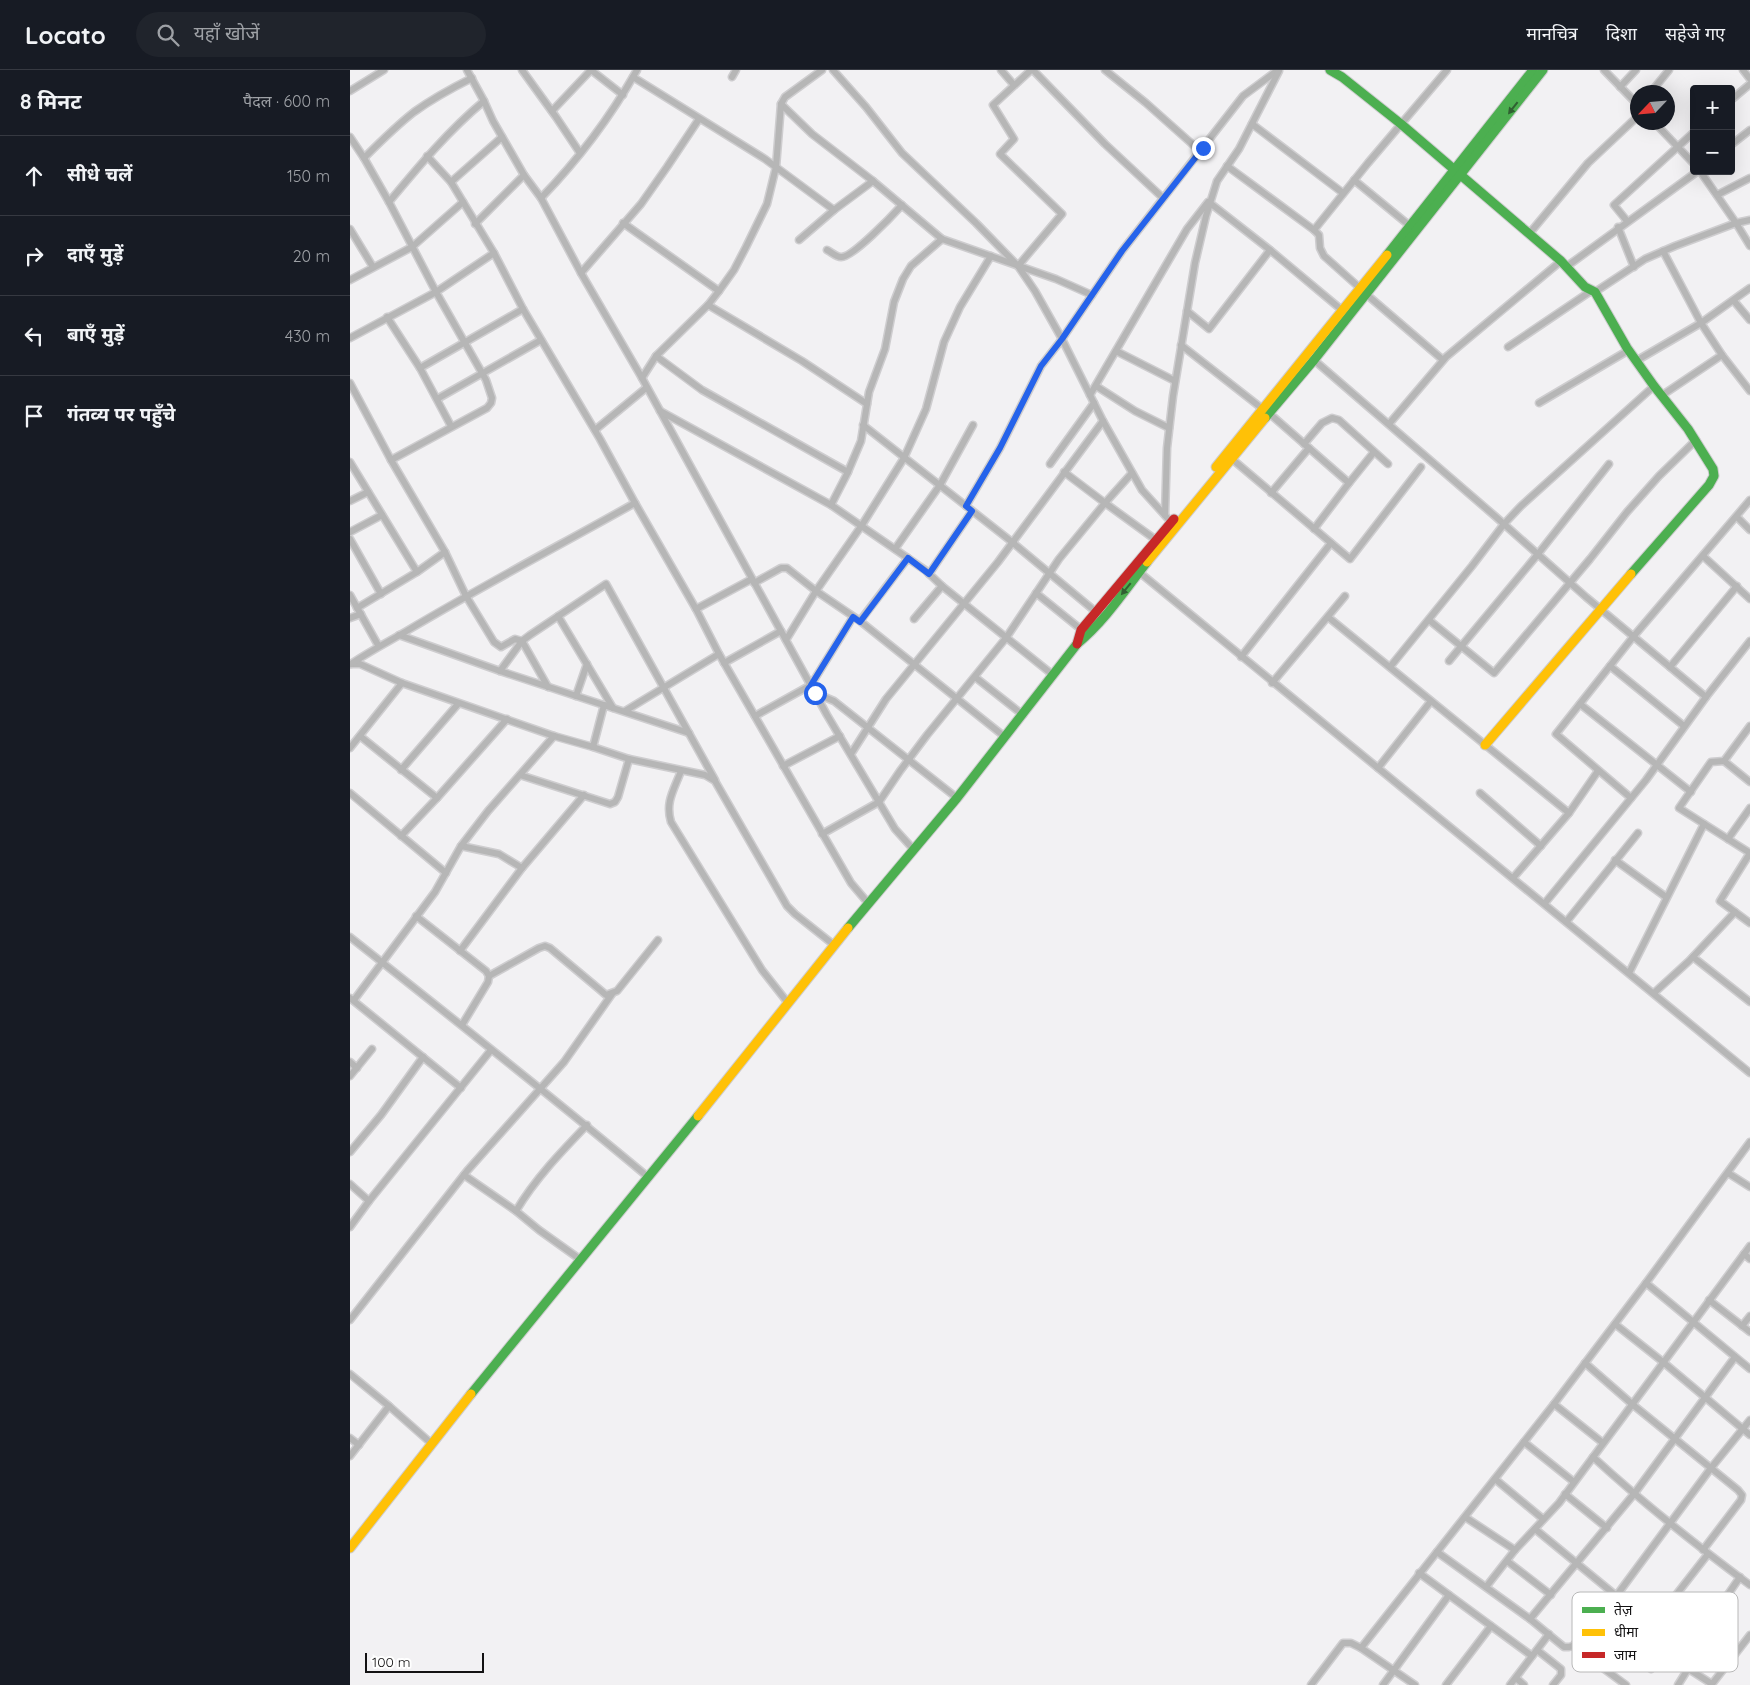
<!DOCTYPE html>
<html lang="hi">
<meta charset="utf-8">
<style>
:root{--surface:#171b24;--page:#20242c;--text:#f1f3f6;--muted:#9ea1a6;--line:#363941}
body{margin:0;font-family:Quicksand,"Noto Sans Devanagari",sans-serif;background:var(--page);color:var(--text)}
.controls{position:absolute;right:15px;top:15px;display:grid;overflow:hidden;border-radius:5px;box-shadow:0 5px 20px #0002}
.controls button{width:45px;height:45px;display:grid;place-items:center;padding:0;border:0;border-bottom:1px solid var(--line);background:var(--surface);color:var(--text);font:25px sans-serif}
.compass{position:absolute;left:1280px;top:15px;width:45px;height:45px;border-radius:50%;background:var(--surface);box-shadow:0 5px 20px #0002;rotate:244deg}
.scale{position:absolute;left:15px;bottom:12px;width:119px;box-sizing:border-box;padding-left:5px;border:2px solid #131213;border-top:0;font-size:14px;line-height:18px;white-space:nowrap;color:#131213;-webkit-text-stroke:4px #fff;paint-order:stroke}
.stop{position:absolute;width:15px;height:15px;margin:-11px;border:4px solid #2563eb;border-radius:50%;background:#fff}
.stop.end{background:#2563eb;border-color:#fff;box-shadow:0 1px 5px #0008}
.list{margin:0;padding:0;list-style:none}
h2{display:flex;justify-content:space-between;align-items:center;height:65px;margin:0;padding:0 20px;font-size:21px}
h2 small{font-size:16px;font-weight:400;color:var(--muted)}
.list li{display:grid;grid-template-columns:32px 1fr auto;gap:15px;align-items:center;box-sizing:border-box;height:80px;padding:0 20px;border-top:1px solid var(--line)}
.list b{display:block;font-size:19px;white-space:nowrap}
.list em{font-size:16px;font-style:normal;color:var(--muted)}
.icon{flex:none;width:28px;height:28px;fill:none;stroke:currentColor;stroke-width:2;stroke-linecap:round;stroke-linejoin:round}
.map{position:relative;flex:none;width:1400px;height:1615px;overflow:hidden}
header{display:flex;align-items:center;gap:30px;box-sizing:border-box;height:70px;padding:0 25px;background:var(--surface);border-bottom:1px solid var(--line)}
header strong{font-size:24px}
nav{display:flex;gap:28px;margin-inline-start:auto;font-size:18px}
.search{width:350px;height:45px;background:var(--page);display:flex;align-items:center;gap:12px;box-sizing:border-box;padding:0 18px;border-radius:28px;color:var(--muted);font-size:19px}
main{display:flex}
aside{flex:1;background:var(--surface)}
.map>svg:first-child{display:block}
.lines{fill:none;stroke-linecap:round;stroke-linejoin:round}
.street-casing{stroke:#cecdcf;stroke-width:9}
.fast-casing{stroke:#cecdcf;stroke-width:11}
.slow-casing{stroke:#cecdcf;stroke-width:11}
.jam-casing{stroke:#cecdcf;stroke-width:11}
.street{stroke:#b6b6b6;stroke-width:6}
.fast{stroke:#4caf50;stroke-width:9}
.slow{stroke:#ffc107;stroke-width:9}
.jam{stroke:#c62828;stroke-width:9}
.oneway{fill:#306032}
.route{stroke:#2563eb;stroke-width:6}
.key{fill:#fff;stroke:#b8b8b8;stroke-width:1}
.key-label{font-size:14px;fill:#131213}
</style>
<header>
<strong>Locato</strong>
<div class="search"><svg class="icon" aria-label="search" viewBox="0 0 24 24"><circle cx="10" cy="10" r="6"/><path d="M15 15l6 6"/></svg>यहाँ खोजें</div>
<nav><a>मानचित्र</a><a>दिशा</a><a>सहेजे गए</a></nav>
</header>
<main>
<aside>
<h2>8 मिनट<small>पैदल · 600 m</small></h2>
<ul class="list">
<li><svg class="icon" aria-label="ahead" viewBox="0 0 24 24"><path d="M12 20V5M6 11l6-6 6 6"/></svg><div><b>सीधे चलें</b></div><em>150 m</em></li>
<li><svg class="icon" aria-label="right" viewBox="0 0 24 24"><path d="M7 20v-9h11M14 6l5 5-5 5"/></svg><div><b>दाएँ मुड़ें</b></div><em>20 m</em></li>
<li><svg class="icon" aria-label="left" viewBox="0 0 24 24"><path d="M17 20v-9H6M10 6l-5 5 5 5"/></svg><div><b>बाएँ मुड़ें</b></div><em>430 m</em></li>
<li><svg class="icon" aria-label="arrive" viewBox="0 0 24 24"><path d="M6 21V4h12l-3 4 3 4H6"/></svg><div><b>गंतव्य पर पहुँचे</b></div></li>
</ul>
</aside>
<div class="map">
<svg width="1400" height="1615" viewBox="0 0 1400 1615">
<rect width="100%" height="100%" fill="#f2f1f3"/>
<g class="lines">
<defs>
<g id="street">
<polyline points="117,0 134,31 143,51 174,105 191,128 231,203 292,308 477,645 545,759 564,780"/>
<polyline points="172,0 206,47 230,83"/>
<polyline points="241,0 273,25"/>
<polyline points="483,0 516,37 552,83 626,153 668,196 685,221 712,269 753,351 792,420 821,452"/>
<polyline points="651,0 664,15"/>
<polyline points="683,0 755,74 813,128"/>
<polyline points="755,0 796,33 850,81"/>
<polyline points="1254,0 1288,35"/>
<polyline points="1393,0 1400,9"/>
<polyline points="283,7 415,89 484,140"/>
<polyline points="382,7 386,0"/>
<polyline points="1270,17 1286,0"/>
<polyline points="0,21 34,0"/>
<polyline points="1301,22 1319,0"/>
<polyline points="1381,30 1400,14"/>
<polyline points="431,34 462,64 523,111 592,169 706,209 742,225"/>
<polyline points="202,41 241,0"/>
<polyline points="1304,52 1344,94"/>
<polyline points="902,54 993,123"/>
<polyline points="0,67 14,88 39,132 86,222 136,310 142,328 141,333 137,338 41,390"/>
<polyline points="1381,75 1400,60"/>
<polyline points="77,86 101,112 144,183 173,239 250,369 285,433 346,539 369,584 501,813 518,833"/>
<path d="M 14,88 C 30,72 46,56 64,42 C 82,29 102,18 122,8"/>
<polyline points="877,96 964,160 1018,93 1097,0"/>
<polyline points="1350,101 1386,153 1400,176"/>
<polyline points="1004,110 1060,156"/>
<polyline points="101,112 152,67"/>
<polyline points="1367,125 1400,108"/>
<path d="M 191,128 C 228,90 261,46 287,0"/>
<path d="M 39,132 C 69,96 98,61 134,31"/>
<polyline points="860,133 920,180 993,241"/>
<polyline points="1277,151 1264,135 1344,62"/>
<polyline points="273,153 369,221"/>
<polyline points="125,154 174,105"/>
<polyline points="1268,157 1284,197"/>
<polyline points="0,159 23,197"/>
<polyline points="964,160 969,165 970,178 974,186 1011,219"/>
<polyline points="1179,164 1238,93 1288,46"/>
<polyline points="449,170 484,140 523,111"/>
<path d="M 477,180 C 481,182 486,187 491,187 C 502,188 543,145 552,135"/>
<polyline points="1313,181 1351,253 1372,285 1400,321"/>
<polyline points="668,196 712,144 650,84 664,69 643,35 681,0"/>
<polyline points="1216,197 1348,101"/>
<polyline points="231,203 291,134 317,97 349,49"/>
<polyline points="0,210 62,177 113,132"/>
<polyline points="1245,222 1295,189 1325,176 1386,153 1400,150"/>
<polyline points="1016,224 1093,290"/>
<polyline points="1384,231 1400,250"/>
<polyline points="358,235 452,291 517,334"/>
<polyline points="837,241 859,259 920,180"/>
<polyline points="37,247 70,298 101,356"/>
<polyline points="0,268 86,222 144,183"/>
<polyline points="831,275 914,340"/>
<polyline points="1158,277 1241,221"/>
<polyline points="766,281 825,311"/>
<polyline points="306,286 352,320 498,402"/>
<polyline points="964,290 1146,447 1236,527 1356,627"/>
<polyline points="1286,291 1351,253 1400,218"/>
<polyline points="70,298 173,239"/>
<polyline points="292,308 306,286 358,235 369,221 384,200 396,177 417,134 426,97 431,34 435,27 472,0"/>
<polyline points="0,313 41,390 95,482 116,526 144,572 151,577 165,569 172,571 198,617"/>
<polyline points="746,316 785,341 819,358"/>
<polyline points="740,325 837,159 858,132"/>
<polyline points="1311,326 1372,285"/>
<polyline points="87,329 191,270"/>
<polyline points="1189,333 1279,280"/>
<polyline points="310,341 481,435 575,500 592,516 703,605"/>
<polyline points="920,344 999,413 964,459"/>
<polyline points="1039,354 1096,287 1211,191"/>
<polyline points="513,355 662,472 746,542"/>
<polyline points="245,360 296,318"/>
<polyline points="954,374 972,353 982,348 989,350 1038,394"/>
<polyline points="882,389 1000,489 1071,397"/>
<polyline points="0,392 67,502"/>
<polyline points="700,394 744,333"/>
<polyline points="782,403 755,433 806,470"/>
<polyline points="999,413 1024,382"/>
<polyline points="921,423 959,378"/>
<polyline points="0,431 18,422"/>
<polyline points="481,435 497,404 511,371 519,322 535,279 544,232 553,209 561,196 592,169"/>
<polyline points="616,436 650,378 691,296 712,269 772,181 893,26 928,0"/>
<polyline points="815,445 817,378 823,326 845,193 856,146 867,111 889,79 929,1"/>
<polyline points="1387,447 1400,460"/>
<polyline points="0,462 32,445"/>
<polyline points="0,469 31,524"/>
<polyline points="545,479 590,415 623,355"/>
<polyline points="1353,486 1400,529"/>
<path d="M 789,502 C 992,670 1197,835 1400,1003"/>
<polyline points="579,504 622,441"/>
<polyline points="404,513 431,498 437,498 466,521 510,551 655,667"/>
<polyline points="686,523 733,561"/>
<polyline points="0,525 28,575"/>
<polyline points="7,538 67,502 95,482"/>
<polyline points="346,539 402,509"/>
<polyline points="208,546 263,638"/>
<polyline points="978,547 1219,743"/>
<polyline points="0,548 11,544"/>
<polyline points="564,549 592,516"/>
<polyline points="1079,550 1144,603 1240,489 1277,442 1309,406 1346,370"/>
<polyline points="510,551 558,488"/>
<polyline points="49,565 150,601 339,663"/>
<polyline points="436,570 466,521 512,455 554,388 576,339 594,272 610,237 641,186"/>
<polyline points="891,587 981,473"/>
<polyline points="1099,591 1188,484 1259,394"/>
<polyline points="374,593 431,561"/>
<polyline points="0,594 10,594 52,613 204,666 243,677 279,689 355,705 365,711 437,836 445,844 484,875"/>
<path d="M 1,594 C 20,581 40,571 60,559 C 134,515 210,475 285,433"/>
<polyline points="1260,596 1334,656"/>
<polyline points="1040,597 1122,496 1154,454 1171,436 1304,316"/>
<polyline points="1320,597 1387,516"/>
<polyline points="150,601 172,571 180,565 256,514 365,710"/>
<polyline points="625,607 673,645"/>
<polyline points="922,613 995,526"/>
<polyline points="465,623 484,631 607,728"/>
<polyline points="226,626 237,594"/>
<polyline points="1230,634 1341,722"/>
<polyline points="275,641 369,584"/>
<polyline points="405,646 461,615 503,547"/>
<polyline points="1400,656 1374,691 1361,692 1329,738 1400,783"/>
<polyline points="10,666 87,728"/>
<polyline points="243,677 254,635"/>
<polyline points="0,678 52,613"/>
<polyline points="501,684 536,629 648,492 753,351"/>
<polyline points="1374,691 1400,712"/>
<polyline points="433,696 490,666"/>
<polyline points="1028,698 1081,631"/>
<polyline points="51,700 108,634"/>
<path d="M 331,701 C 324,720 315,732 321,752 L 412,900 L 438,933"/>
<polyline points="170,705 260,734 265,732 268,727 279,689"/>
<polyline points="0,723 96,803"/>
<polyline points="1130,723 1191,776"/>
<polyline points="1281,728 1206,664 1283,567 1400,430"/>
<polyline points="472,764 529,732 550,701 577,665 656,568 709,489 755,433 714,402"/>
<polyline points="51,766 87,728 157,649"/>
<polyline points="1378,769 1400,738"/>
<polyline points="111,776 149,784 172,798"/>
<polyline points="1400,783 1370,831 1400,853"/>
<polyline points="1265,790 1316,827"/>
<polyline points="1163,808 1219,743 1248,701"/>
<polyline points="1195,833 1296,710 1356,627 1400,571"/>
<polyline points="66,846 136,901 139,906 138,912 112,955"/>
<polyline points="1217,851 1288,763"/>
<path d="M 0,867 C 100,946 200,1025 298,1107"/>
<polyline points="110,881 172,798 234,725"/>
<polyline points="1343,887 1400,932"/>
<polyline points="1279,903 1354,754"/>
<polyline points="139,906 189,878 195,876 200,878 249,919 256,925 267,921 308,870"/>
<polyline points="1304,923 1339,891 1385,842"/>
<polyline points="0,928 111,1018"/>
<polyline points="4,930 85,822 111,776 138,741 204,666"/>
<polyline points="0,992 7,998"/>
<polyline points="0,1006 22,979"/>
<polyline points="0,1082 31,1045 73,987"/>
<polyline points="1378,1103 1400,1117"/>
<polyline points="114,1105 166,1141 189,1160 231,1190"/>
<polyline points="0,1114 19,1131"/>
<path d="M 166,1141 C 185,1109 211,1082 237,1055"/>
<polyline points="0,1157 19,1131 141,980"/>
<polyline points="1394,1184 1400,1189"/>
<polyline points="1296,1213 1400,1299"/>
<polyline points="1359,1230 1400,1262"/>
<polyline points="0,1250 117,1101 214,992 262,924"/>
<polyline points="1265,1254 1313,1292 1400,1365"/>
<polyline points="1392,1256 1400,1246"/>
<polyline points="1235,1293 1282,1334 1388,1420 1392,1425 1391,1430 1353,1480"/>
<polyline points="0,1304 39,1336 82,1374"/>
<polyline points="1204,1334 1253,1373"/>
<polyline points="0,1368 9,1375"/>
<polyline points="1174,1372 1224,1412"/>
<polyline points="0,1386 39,1336"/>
<path d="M 1243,1387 C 1293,1433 1346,1475 1400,1515"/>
<polyline points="1145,1409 1193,1449"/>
<polyline points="1215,1424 1257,1458"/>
<polyline points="1115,1447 1165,1480"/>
<polyline points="1185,1459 1297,1551 1303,1551 1308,1548 1358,1484"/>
<polyline points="1087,1482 1180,1549 1214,1577 1219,1577 1223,1576 1267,1525 1361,1398 1400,1350"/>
<polyline points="1157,1491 1201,1525"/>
<polyline points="1069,1503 1182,1586"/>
<polyline points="1390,1507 1335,1587 1334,1596 1362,1614 1400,1565"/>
<polyline points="1136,1517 1165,1480 1209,1433 1400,1176"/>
<polyline points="1180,1549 1284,1424 1385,1287"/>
<polyline points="1241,1554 1301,1599"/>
<polyline points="1223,1576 1276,1615"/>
<polyline points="1187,1580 1211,1599 1211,1605 1203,1615"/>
<polyline points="1166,1608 1174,1615"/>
<polyline points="961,1615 993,1573 1001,1573 1011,1578"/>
<polyline points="1033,1615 1099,1525"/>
<polyline points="1065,1615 1011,1578 1204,1334 1296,1213 1400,1072"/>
<polyline points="1096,1615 1141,1556"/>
<polyline points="1160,1615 1199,1564"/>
<polyline points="1328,1615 1338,1599"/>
</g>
<g id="fast">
<polyline points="980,0 992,7 1051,54 1211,191 1235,217 1245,222 1277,278 1304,316 1338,359 1363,399 1364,406 1359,415 1281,504"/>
<polyline points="1037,185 1183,0"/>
<polyline points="915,348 964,290 1193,0"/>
<path d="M 498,858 L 607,728 L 727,574 C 755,551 775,520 797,492"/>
<polyline points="121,1324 348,1046"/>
</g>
<g id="slow">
<polyline points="866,397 1037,185"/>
<polyline points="797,492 915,348"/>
<polyline points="1135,675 1281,504"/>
<polyline points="348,1046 498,858"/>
<polyline points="0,1478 121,1324"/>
</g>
<polyline id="jam" points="727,574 731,560 824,449"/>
</defs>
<use href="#street" class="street-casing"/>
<use href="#fast" class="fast-casing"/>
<use href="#slow" class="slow-casing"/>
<use href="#jam" class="jam-casing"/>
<use href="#street" class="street"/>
<use href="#fast" class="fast"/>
<use href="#slow" class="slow"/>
<use href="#jam" class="jam"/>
</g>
<defs><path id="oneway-solid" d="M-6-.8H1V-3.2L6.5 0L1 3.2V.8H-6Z" transform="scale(1.25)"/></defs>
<g class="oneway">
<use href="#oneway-solid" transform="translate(1163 38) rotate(128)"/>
<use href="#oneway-solid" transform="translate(776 519) rotate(129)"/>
</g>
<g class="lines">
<polyline class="route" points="465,623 461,615 503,547 510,552 558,488 579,504 622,441 616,436 650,378 691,296 712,269 772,181 853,78"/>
</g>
<rect x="1222" y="1522" width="166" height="80" rx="8" class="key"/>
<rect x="1232" y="1537" width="23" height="6" fill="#4caf50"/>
<rect x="1232" y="1559" width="23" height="7" fill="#ffc107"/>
<rect x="1232" y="1582" width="23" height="6" fill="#c62828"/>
<g class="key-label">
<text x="1264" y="1545">तेज़</text>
<text x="1264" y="1567">धीमा</text>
<text x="1264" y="1590">जाम</text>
</g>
</svg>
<div class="controls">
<button>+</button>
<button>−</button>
</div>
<svg class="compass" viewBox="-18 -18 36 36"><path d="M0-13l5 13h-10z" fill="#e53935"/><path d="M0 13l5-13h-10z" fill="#9ea1a6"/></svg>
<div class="scale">100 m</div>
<div class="stop" style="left:465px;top:623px"></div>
<div class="stop end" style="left:853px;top:78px"></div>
</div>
</main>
